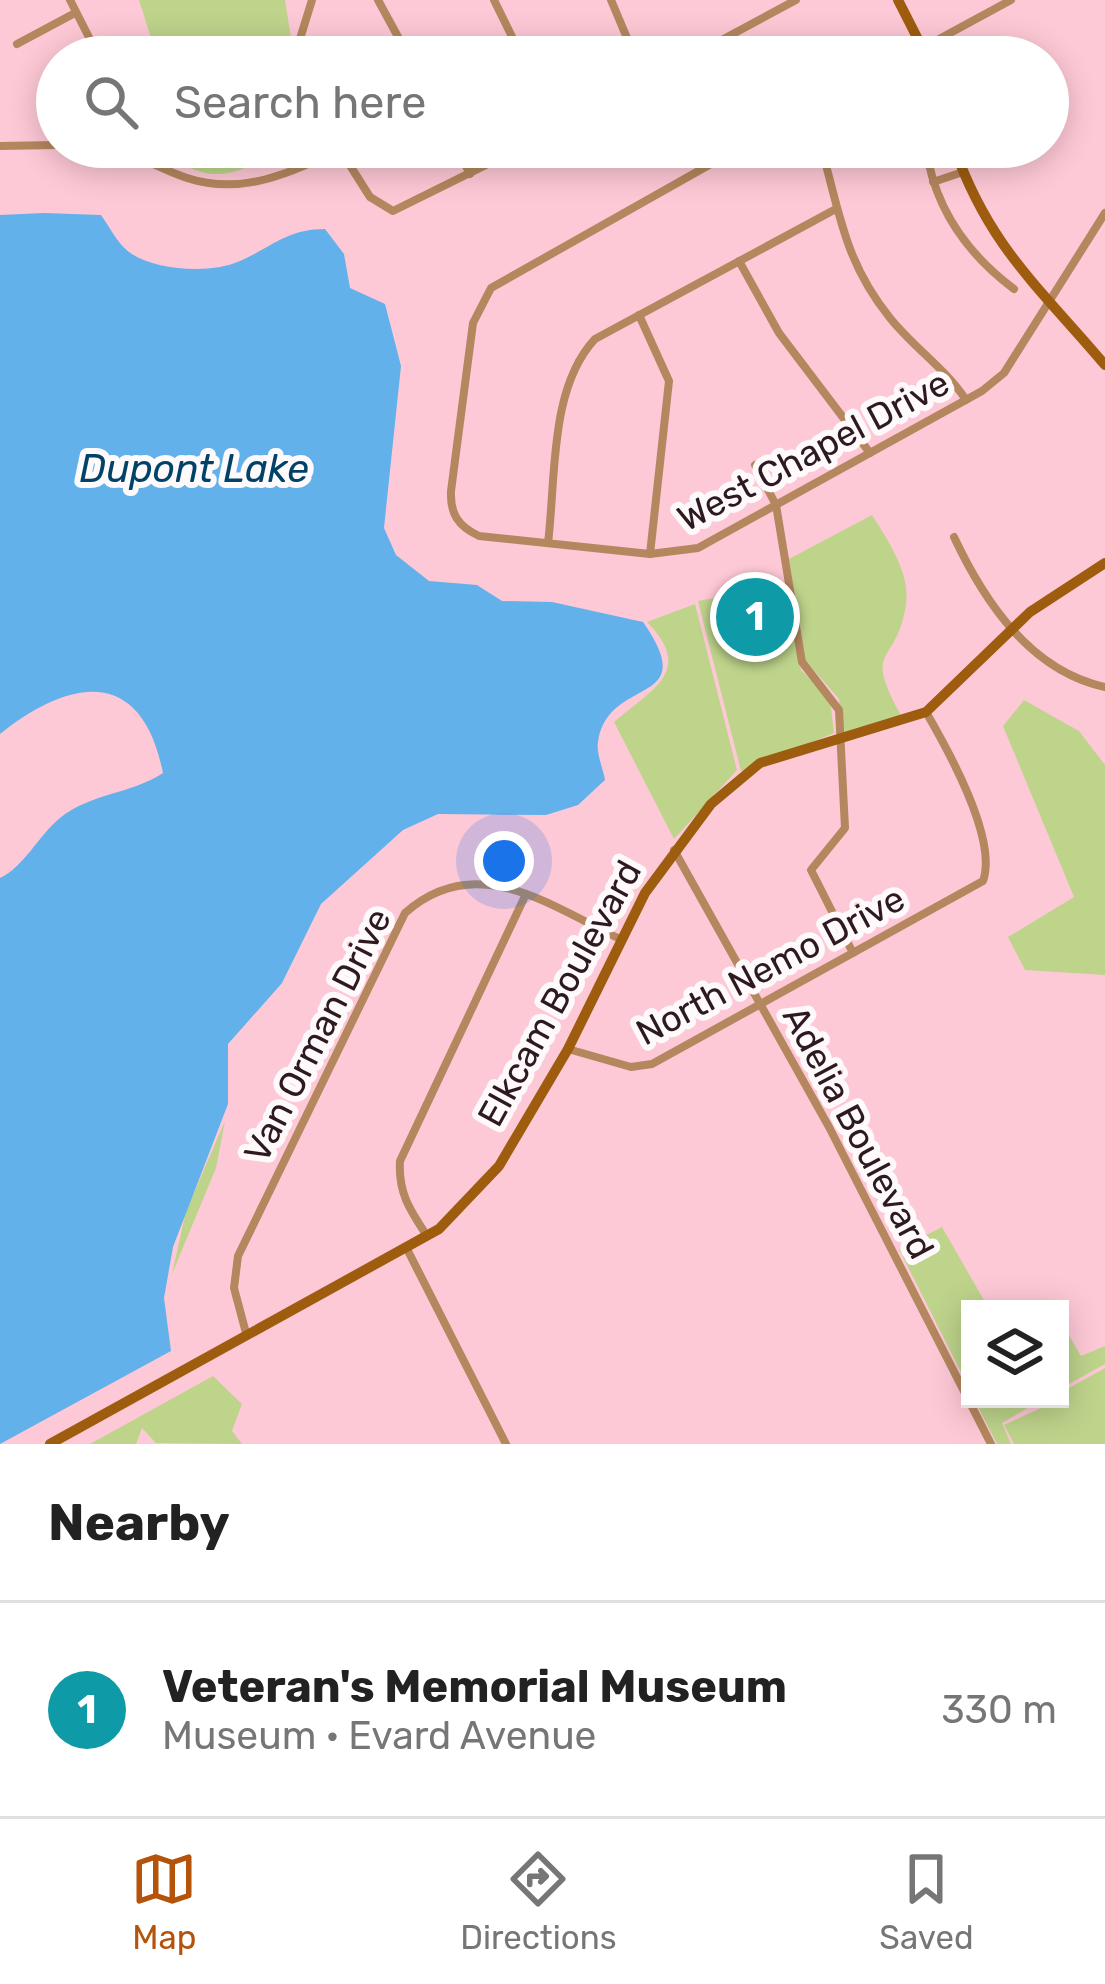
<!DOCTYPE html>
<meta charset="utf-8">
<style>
:root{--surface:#fff;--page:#f6f6f6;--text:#222;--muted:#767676;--line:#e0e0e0;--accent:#b45309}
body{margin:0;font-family:Rubik,sans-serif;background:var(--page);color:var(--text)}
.controls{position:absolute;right:36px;bottom:36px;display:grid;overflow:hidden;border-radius:0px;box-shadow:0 6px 30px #0003}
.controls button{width:108px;height:108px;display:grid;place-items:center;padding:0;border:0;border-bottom:3px solid var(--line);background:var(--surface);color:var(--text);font:60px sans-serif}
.you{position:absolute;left:504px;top:861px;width:42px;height:42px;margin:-30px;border:9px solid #fff;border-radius:50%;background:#1a73e8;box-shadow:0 0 0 18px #1a73e833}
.badge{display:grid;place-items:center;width:78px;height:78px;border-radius:50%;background:var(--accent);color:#fff;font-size:39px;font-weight:700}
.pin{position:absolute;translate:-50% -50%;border:6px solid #fff;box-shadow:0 3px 12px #0006}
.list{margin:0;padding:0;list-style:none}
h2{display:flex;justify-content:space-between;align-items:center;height:156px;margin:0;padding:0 48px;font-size:51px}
h2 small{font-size:39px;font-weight:400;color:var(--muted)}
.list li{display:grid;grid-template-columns:78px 1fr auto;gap:36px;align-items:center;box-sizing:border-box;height:216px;padding:0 48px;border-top:3px solid var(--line)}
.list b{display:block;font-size:45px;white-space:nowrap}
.list p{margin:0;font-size:39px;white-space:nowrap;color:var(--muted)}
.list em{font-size:39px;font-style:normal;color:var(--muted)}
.icon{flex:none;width:66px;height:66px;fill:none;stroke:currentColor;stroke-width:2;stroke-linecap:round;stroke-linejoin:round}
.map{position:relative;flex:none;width:1105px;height:1444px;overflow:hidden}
.search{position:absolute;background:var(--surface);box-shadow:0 6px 30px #0003;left:36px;right:36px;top:36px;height:132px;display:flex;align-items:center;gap:30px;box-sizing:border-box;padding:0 42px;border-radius:66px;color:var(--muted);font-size:45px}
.sheet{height:372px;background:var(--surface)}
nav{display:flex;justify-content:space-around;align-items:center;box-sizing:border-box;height:168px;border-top:3px solid var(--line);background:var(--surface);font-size:33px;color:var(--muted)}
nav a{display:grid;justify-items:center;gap:6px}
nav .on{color:var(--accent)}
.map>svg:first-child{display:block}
.green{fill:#bed48b}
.water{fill:#62b1eb}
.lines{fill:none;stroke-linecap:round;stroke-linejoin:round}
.street{stroke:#b4875e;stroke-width:8}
.secondary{stroke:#9e5c0f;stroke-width:10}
.labels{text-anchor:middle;stroke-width:12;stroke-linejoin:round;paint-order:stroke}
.street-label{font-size:36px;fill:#2d1a20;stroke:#fef9fa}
.water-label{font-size:39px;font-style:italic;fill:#004268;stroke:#fef9fa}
</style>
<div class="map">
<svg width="1105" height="1444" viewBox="0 0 1105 1444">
<rect width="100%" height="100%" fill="#fec9d6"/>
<g class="green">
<polygon points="139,0 285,0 294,57 157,57"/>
<path d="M 169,147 L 274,147 C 245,179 194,187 169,147 Z"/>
<path d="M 872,515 C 887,539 911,574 906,604 C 897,668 861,643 902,717 L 841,734 L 839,699 L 806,661 L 789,559 Z"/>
<polygon points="786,585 801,670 830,699 834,733 741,771 698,601"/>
<path d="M 695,604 L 737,770 L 674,839 L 614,722 C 652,689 695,671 647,622 Z"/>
<polygon points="1024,700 1079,731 1105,765 1105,975 1025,970 1008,937 1074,897 1003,726"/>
<polygon points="225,1121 216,1168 172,1274 186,1211"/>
<polygon points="942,1227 989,1309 970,1309 970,1390 899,1249"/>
<polygon points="1060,1320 1081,1356 1105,1346 1105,1364 1060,1389"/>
<polygon points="1105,1368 1105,1444 1014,1444 1004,1425 1060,1399 1060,1393"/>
<polygon points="213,1376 242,1404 232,1431 242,1444 156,1443 142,1428 136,1444 90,1444"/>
<polygon points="974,1399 1043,1399 1002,1423 1011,1444 997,1444"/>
</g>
<path class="water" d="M 44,213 L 101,215 C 109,226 118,244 129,252 C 154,271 212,274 240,261 C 272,247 287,229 325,229 L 344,254 L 350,288 L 385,304 L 401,366 L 384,528 L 396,555 L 429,581 L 477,585 L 502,601 L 552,602 L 643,622 C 703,708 608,674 598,742 C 596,753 603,768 605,780 L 578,805 L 546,815 L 438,814 L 403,830 L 321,904 L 282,983 L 228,1044 L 228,1104 L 173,1247 L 164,1298 L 171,1351 L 0,1444 L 0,878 C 24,867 38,836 60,818 C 91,793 131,794 163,773 C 142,668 73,676 0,734 L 0,215 Z"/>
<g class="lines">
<g class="street">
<polyline points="70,0 99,57"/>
<polyline points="378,0 409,57"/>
<polyline points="494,0 522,57"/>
<polyline points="611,0 635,57"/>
<polyline points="17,44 75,13"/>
<polyline points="301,57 299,42 312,0"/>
<polyline points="690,57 796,0"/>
<polyline points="906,57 1011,0"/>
<polyline points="0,146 57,145"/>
<path d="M 109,147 C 137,154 160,169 187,178 C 242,196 291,173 340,149"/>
<polyline points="456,147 470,174"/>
<path d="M 741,147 L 491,288 L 473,323 L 451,491 C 450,514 458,526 479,536 L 650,554 L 698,548 L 982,391 L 1004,373 L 1105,213"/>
<path d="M 821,147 C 840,213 844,261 890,318 C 914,348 945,368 966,400"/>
<path d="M 926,147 C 934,208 966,253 1014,289"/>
<polyline points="339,148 370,197 393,211 522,147"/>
<polyline points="933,182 963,172"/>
<polyline points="739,261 779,333 870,453"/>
<polyline points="639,315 669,381 650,554"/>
<polyline points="755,465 776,505 802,662 839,710 845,828 811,870 853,953"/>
<path d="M 954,537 C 985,603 1031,671 1105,687"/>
<path d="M 548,543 C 556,479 549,388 595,339 L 834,210"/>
<polyline points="674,850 829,1127 991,1444"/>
<path d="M 568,1049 L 631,1067 L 652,1064 L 983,881 C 998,839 948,750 926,712"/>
<path d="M 427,1236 C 410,1210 398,1193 400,1161 L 526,894"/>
<polyline points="407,1249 506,1444"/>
<path d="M 246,1333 L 234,1288 L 238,1256 L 405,913 C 476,850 549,905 620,939"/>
</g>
<g class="secondary">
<polyline points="898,0 927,57"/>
<path d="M 954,147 C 989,247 1040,288 1105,365"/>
<polyline points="50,1444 439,1229 499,1166 568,1049 645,893 711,804 760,763 926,712 1030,612 1105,563"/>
</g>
</g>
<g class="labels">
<g class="street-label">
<text transform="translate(813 450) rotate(-28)" y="13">West Chapel Drive</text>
<text transform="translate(770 965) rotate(-28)" y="13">North Nemo Drive</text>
<text transform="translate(559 993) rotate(-61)" y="13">Elkcam Boulevard</text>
<text transform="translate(317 1035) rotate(-63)" y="13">Van Orman Drive</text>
<text transform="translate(859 1132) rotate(62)" y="13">Adelia Boulevard</text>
</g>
<g class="water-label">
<text x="194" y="482">Dupont Lake</text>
</g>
</g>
</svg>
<div class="controls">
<button><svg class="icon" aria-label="layers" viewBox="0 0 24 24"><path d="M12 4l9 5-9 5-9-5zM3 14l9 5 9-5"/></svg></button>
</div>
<div class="you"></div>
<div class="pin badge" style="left:755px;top:617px;background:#0f9aa8">1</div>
<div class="search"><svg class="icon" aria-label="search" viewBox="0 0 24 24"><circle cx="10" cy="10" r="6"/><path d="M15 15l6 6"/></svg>Search here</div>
</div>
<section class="sheet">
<h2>Nearby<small></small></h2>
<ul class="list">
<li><span class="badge" style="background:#0f9aa8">1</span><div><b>Veteran's Memorial Museum</b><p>Museum · Evard Avenue</p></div><em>330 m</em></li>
</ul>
</section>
<nav>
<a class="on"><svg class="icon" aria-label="map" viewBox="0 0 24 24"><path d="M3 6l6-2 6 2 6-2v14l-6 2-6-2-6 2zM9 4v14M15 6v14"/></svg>Map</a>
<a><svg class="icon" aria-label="directions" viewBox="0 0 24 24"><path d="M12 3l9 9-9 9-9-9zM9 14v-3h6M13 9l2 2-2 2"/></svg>Directions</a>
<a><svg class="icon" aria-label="saved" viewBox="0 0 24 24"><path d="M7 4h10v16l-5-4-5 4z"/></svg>Saved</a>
</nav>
